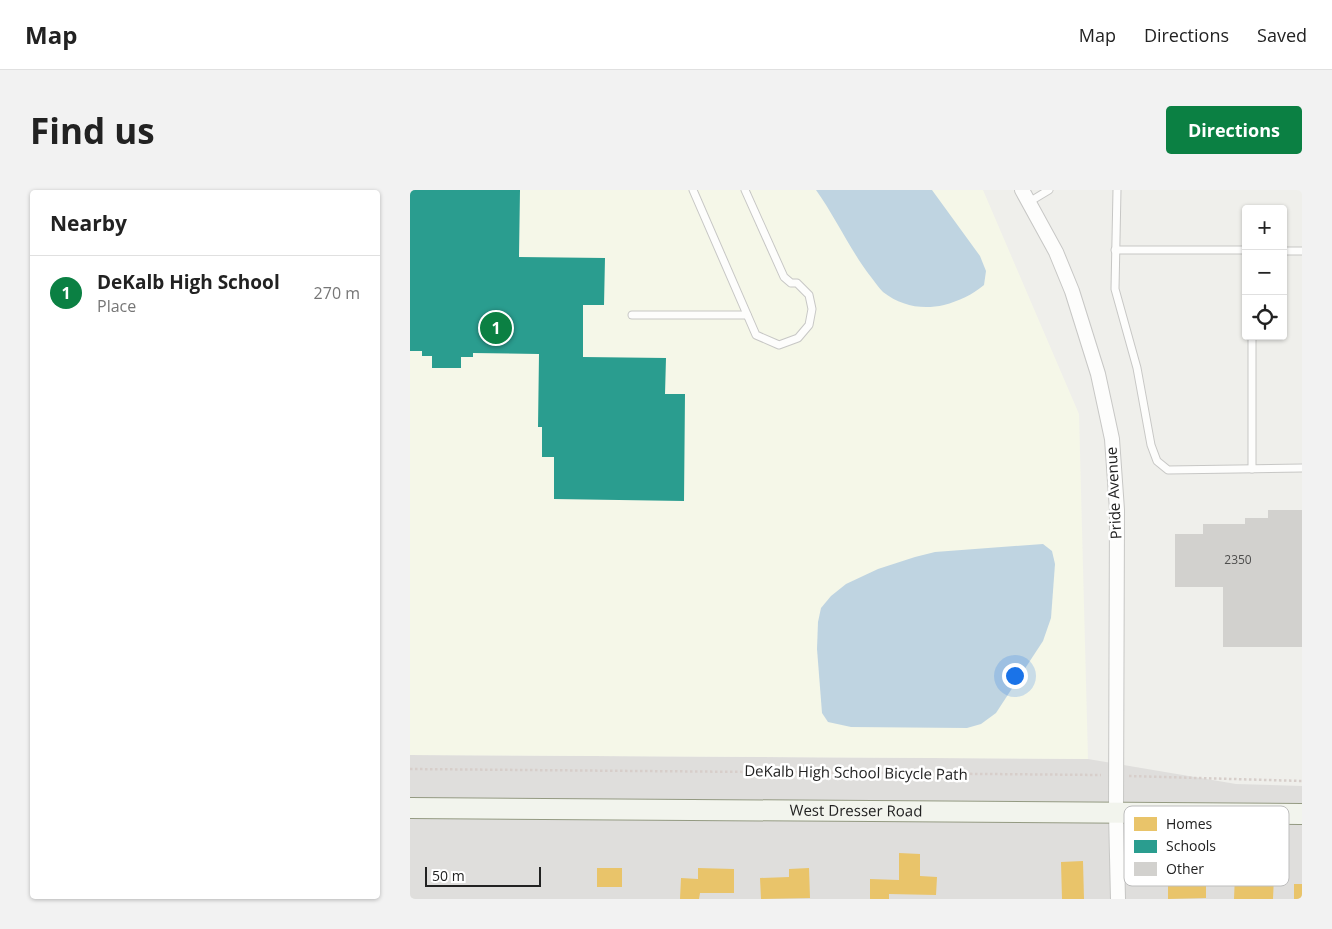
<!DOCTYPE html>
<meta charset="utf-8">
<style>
:root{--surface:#fff;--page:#f2f2f2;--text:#222;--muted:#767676;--line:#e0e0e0;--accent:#0b8043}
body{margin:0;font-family:"Open Sans",sans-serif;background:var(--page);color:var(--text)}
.controls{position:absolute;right:15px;top:15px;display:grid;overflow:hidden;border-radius:5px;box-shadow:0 1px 4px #0004}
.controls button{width:45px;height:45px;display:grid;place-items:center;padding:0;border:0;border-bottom:1px solid var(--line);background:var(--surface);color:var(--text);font:25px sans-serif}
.scale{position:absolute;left:15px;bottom:12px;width:116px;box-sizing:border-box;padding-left:5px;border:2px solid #222;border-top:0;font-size:14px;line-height:18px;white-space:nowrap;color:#222;-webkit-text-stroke:4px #fff;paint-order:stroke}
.you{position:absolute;left:604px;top:485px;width:18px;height:18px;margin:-12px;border:4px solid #fff;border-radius:50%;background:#1a73e8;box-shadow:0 0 0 8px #1a73e833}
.badge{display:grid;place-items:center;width:32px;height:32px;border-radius:50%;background:var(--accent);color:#fff;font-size:16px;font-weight:700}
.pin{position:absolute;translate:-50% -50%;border:2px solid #fff;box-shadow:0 1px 5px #0006}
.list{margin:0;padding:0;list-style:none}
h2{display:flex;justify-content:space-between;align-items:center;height:65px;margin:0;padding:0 20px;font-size:21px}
h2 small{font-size:16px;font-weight:400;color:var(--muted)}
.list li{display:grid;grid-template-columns:32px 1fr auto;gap:15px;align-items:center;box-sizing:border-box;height:75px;padding:0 20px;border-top:1px solid var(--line)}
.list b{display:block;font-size:19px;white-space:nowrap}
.list p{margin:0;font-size:16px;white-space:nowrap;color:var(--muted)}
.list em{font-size:16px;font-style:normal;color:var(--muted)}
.icon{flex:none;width:28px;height:28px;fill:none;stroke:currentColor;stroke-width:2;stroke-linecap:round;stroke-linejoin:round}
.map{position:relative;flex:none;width:892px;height:709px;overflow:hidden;border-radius:5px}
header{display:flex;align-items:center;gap:30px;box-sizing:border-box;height:70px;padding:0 25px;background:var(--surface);border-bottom:1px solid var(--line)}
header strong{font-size:24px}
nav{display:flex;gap:28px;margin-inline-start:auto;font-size:18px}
.intro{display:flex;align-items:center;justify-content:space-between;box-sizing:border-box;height:120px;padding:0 30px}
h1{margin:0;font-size:35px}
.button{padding:12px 22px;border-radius:5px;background:var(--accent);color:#fff;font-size:18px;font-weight:700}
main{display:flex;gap:30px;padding:0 30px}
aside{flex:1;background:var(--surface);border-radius:5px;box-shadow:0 1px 4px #0004}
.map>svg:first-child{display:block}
.residential{fill:#dfdedc}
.education{fill:#f5f7e8}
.water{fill:#bfd4e1}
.homes{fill:#e9c46a}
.schools{fill:#2a9d8f}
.building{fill:#d2d1ce}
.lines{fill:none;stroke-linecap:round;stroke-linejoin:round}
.lane-casing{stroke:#c7c7c5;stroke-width:9}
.street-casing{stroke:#c7c7c5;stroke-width:16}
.secondary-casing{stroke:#949a82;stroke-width:22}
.path{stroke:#d7ceca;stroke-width:2.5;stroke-dasharray:2.5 2.5;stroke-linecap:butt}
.lane{stroke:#fdfdfc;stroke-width:7}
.street{stroke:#fdfdfc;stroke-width:14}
.secondary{stroke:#f2f4ed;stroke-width:20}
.labels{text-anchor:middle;stroke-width:5;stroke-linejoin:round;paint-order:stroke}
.number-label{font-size:12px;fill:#4e4e4d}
.street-label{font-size:15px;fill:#222;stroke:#fff}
.key{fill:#fff;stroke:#bdbdbd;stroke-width:1}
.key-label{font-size:14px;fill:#222}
</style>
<header>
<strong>Map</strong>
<nav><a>Map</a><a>Directions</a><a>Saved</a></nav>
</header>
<div class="intro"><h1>Find us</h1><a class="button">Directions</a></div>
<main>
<aside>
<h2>Nearby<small></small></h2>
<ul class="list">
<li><span class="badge">1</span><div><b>DeKalb High School</b><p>Place</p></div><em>270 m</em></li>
</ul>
</aside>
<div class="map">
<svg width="892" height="709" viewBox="0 0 892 709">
<rect width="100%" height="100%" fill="#efefeb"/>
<polygon class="residential" points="0,565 678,569 826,594 892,596 892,709 0,709"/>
<polygon class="education" points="0,0 573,0 669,224 678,569 0,565"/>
<g class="water">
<path d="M 406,0 L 522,0 L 570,66 L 576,81 L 574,95 C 562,105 549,111 534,115 C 512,120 491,116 473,102 C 469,98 465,92 461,87 C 440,60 426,28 406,0 Z"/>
<polygon points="633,354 642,361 645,374 641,428 633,451 586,523 571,534 557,538 441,537 418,532 412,523 407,459 408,432 411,418 421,406 436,394 468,379 505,367 525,362"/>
</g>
<g class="homes">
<polygon points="489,663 510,664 510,686 527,687 526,705 479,704 479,709 460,709 460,689 489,690"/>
<polygon points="673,671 674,709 652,709 651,672"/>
<rect x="187" y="678" width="25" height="19"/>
<polygon points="288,678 324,679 324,703 290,703 289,709 270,709 271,688 288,689"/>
<polygon points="399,678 400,708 351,709 350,688 379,687 379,679"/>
<polygon points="758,684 796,685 796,708 758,709"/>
<polygon points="825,685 864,686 863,709 824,709"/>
<rect x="884" y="694" width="8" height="15"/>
</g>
<polygon class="schools" points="0,0 110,0 109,67 195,68 194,115 173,115 173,167 256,168 255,204 275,204 274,311 144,309 144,267 132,267 132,237 128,237 129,164 63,163 63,167 51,167 51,178 22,178 22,166 12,166 12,161 0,161"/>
<polygon class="building" points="858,320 892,320 892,457 813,457 813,397 765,397 765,344 793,344 793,334 835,334 835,328 858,328"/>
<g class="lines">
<defs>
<g id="lane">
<polyline points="283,0 346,145 369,155 388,148 399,135 402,119 399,105 387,93 381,93 374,87 335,0"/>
<polyline points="707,0 705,99 727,178 741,255 747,271 758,280 892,278"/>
<polyline points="619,12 639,0"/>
<polyline points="705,60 836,60"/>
<polyline points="873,61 892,61"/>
<polyline points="222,125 337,125"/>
<polyline points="842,146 842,279"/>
</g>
<polyline id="street" points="612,0 646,62 662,101 688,184 702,249 707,320 706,623 708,709"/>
<g id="secondary">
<path id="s1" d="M 0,618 L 892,624"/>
</g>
</defs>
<use href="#lane" class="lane-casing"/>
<use href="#street" class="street-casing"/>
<use href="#secondary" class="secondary-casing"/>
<g class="path">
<polyline points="0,579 691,585"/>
<polyline points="719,586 892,591"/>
</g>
<use href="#lane" class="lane"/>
<use href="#street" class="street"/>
<use href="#secondary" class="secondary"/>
</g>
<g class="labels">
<g class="number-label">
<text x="828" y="374">2350</text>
</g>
<g class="street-label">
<text transform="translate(704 303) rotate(-93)" y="5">Pride Avenue</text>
<text transform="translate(446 583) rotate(1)" y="5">DeKalb High School Bicycle Path</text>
<text dy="5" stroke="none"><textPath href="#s1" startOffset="446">West Dresser Road</textPath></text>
</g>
</g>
<rect x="714" y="616" width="165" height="80" rx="8" class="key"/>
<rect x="724" y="627" width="23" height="14" fill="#e9c46a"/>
<rect x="724" y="650" width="23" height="13" fill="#2a9d8f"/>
<rect x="724" y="672" width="23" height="14" fill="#d2d1ce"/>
<g class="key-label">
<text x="756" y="639">Homes</text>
<text x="756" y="661">Schools</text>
<text x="756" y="684">Other</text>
</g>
</svg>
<div class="controls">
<button>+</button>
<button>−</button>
<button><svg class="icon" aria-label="locate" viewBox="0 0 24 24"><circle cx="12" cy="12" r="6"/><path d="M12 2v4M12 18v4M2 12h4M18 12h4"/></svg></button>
</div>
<div class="scale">50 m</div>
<div class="you"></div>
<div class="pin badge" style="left:86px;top:138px">1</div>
</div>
</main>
